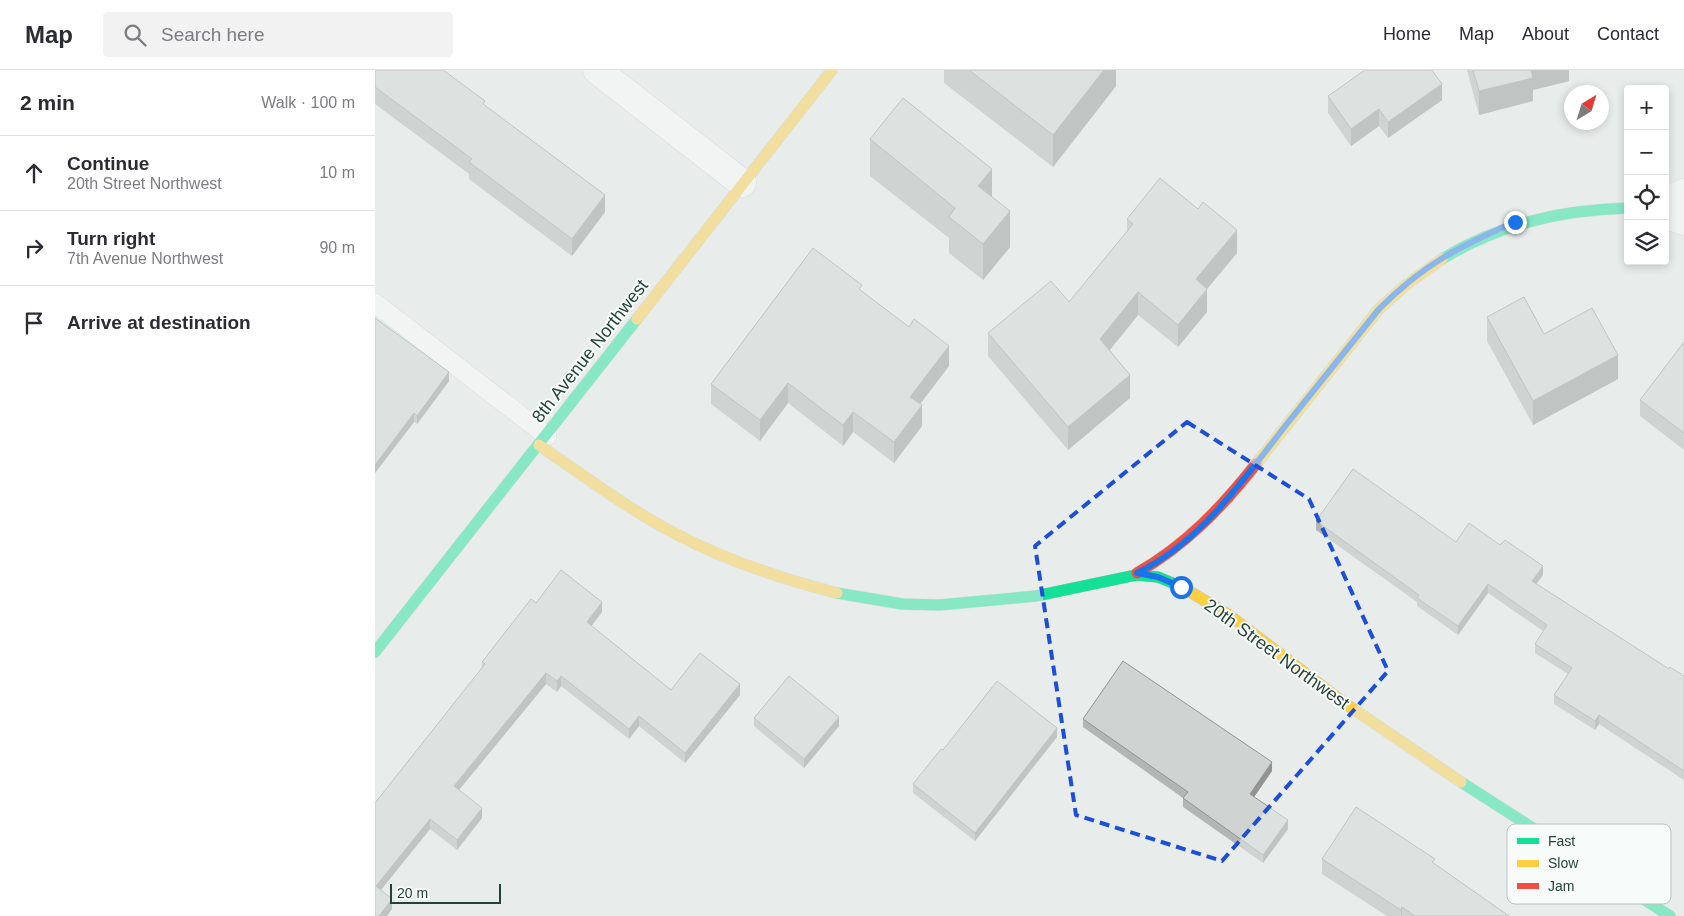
<!DOCTYPE html>
<meta charset="utf-8">
<style>
:root{--surface:#fff;--page:#f2f2f3;--text:#2b2b33;--muted:#7c7c81;--line:#e1e1e2}
body{margin:0;font-family:Arial,sans-serif;background:var(--page);color:var(--text)}
.controls{position:absolute;right:15px;top:15px;display:grid;overflow:hidden;border-radius:5px;box-shadow:0 2px 8px #0003}
.controls button{width:45px;height:45px;display:grid;place-items:center;padding:0;border:0;border-bottom:1px solid var(--line);background:var(--surface);color:var(--text);font:25px sans-serif}
.compass{position:absolute;left:1189px;top:15px;width:45px;height:45px;border-radius:50%;background:var(--surface);box-shadow:0 2px 8px #0003;rotate:38deg}
.scale{position:absolute;left:15px;bottom:12px;width:111px;box-sizing:border-box;padding-left:5px;border:2px solid #24423a;border-top:0;font-size:14px;line-height:18px;white-space:nowrap;color:#24423a;-webkit-text-stroke:4px #f7fbf9;paint-order:stroke}
.stop{position:absolute;width:15px;height:15px;margin:-11px;border:4px solid #1a73e8;border-radius:50%;background:#fff}
.stop.end{background:#1a73e8;border-color:#fff;box-shadow:0 1px 5px #0008}
.list{margin:0;padding:0;list-style:none}
h2{display:flex;justify-content:space-between;align-items:center;height:65px;margin:0;padding:0 20px;font-size:21px}
h2 small{font-size:16px;font-weight:400;color:var(--muted)}
.list li{display:grid;grid-template-columns:32px 1fr auto;gap:15px;align-items:center;box-sizing:border-box;height:75px;padding:0 20px;border-top:1px solid var(--line)}
.list b{display:block;font-size:19px;white-space:nowrap}
.list p{margin:0;font-size:16px;white-space:nowrap;color:var(--muted)}
.list em{font-size:16px;font-style:normal;color:var(--muted)}
.icon{flex:none;width:28px;height:28px;fill:none;stroke:currentColor;stroke-width:2;stroke-linecap:round;stroke-linejoin:round}
.map{position:relative;flex:none;width:1309px;height:846px;overflow:hidden}
header{display:flex;align-items:center;gap:30px;box-sizing:border-box;height:70px;padding:0 25px;background:var(--surface);border-bottom:1px solid var(--line)}
header strong{font-size:24px}
nav{display:flex;gap:28px;margin-inline-start:auto;font-size:18px}
.search{width:350px;height:45px;background:var(--page);display:flex;align-items:center;gap:12px;box-sizing:border-box;padding:0 18px;border-radius:5px;color:var(--muted);font-size:19px}
main{display:flex}
aside{flex:1;background:var(--surface)}
.map>svg:first-child{display:block}
.lines{fill:none;stroke-linecap:round;stroke-linejoin:round}
.lane-casing{stroke:#c5cac8;stroke-width:20}
.street-casing{stroke:#c5cac8;stroke-width:29}
.fast-casing{stroke:#c3cbc8;stroke-width:12}
.slow-casing{stroke:#c3cbc8;stroke-width:12}
.jam-casing{stroke:#c3cbc8;stroke-width:12}
.lane{stroke:#fcfcfc;stroke-width:19}
.street{stroke:#fcfcfc;stroke-width:28}
.fast{stroke:#16e098;stroke-width:11}
.slow{stroke:#ffcf43;stroke-width:11}
.jam{stroke:#f24e42;stroke-width:11}
.wall{fill:#b2b6b5}
.shaded-wall{fill:#919493}
.building{fill:#cfd4d2;stroke:#919493}
.route{stroke:#1a73e8;stroke-width:6}
.marked{fill:none;stroke:#1d4ed8;stroke-width:4;stroke-dasharray:10 6;stroke-linejoin:round}
.labels{text-anchor:middle;stroke-width:4;stroke-linejoin:round;paint-order:stroke}
.street-label{font-size:18px;fill:#24423a;stroke:#f7fbf9}
.key{fill:#f7fbf9;stroke:#b8c4c0;stroke-width:1}
.key-label{font-size:14px;fill:#24423a}
</style>
<header>
<strong>Map</strong>
<div class="search"><svg class="icon" aria-label="search" viewBox="0 0 24 24"><circle cx="10" cy="10" r="6"/><path d="M15 15l6 6"/></svg>Search here</div>
<nav><a>Home</a><a>Map</a><a>About</a><a>Contact</a></nav>
</header>
<main>
<aside>
<h2>2 min<small>Walk · 100 m</small></h2>
<ul class="list">
<li><svg class="icon" aria-label="ahead" viewBox="0 0 24 24"><path d="M12 20V5M6 11l6-6 6 6"/></svg><div><b>Continue</b><p>20th Street Northwest</p></div><em>10 m</em></li>
<li><svg class="icon" aria-label="right" viewBox="0 0 24 24"><path d="M7 20v-9h11M14 6l5 5-5 5"/></svg><div><b>Turn right</b><p>7th Avenue Northwest</p></div><em>90 m</em></li>
<li><svg class="icon" aria-label="arrive" viewBox="0 0 24 24"><path d="M6 21V4h12l-3 4 3 4H6"/></svg><div><b>Arrive at destination</b></div></li>
</ul>
</aside>
<div class="map">
<svg width="1309" height="846" viewBox="0 0 1309 846">
<rect width="100%" height="100%" fill="#e8edeb"/>
<g class="lines">
<defs>
<polyline id="lane" points="0,233 172,366"/>
<g id="street">
<polyline points="222,0 367,113"/>
<polyline points="1290,131 1309,123"/>
<polyline points="1290,145 1309,151"/>
</g>
<g id="fast">
<path d="M 1067,189 C 1125,154 1185,140 1253,138"/>
<polyline points="462,523 527,534 564,535 661,526 761,505 783,507 807,517"/>
<polyline points="0,582 262,249"/>
<polyline points="1086,712 1295,846"/>
</g>
<g id="slow">
<polyline points="262,249 457,0"/>
<path d="M 164,375 C 209,406 253,439 301,464 C 352,491 407,509 462,523"/>
<polyline points="881,394 1004,239 1031,215 1067,189"/>
<polyline points="807,517 854,545 968,632 1086,712"/>
</g>
<path id="jam" d="M 762,503 C 811,475 847,437 881,394"/>
</defs>
<use href="#lane" class="lane-casing"/>
<use href="#street" class="street-casing"/>
<use href="#fast" class="fast-casing"/>
<use href="#slow" class="slow-casing"/>
<use href="#jam" class="jam-casing"/>
<use href="#lane" class="lane"/>
<use href="#street" class="street"/>
<use href="#fast" class="fast"/>
<use href="#slow" class="slow"/>
<use href="#jam" class="jam"/>
</g>
<g class="wall">
<polygon points="0,0 110,36 230,142 197,186 94,109 94,104 0,34"/>
<polygon points="569,0 741,0 741,16 678,97 569,13"/>
<polygon points="1092,0 1194,0 1194,11 1158,20 1158,31 1104,45"/>
<polygon points="953,26 1067,30 1013,68 1004,56 976,76 953,43"/>
<polygon points="495,69 617,126 635,177 608,210 574,183 574,168 495,106"/>
<polygon points="752,149 862,183 832,219 832,242 803,277 763,245 734,281 755,328 693,380 613,286 613,263 694,232 752,162"/>
<polygon points="487,221 574,296 545,334 547,356 519,393 478,362 468,376 413,333 385,371 336,334 336,314"/>
<polygon points="1112,247 1169,264 1243,309 1158,355 1112,271"/>
<polygon points="0,248 74,311 42,354 39,352 0,403"/>
<polygon points="1309,272 1309,380 1265,346 1265,330"/>
<polygon points="941,451 1081,472 1168,505 1161,514 1294,599 1309,606 1309,710 1224,654 1220,660 1179,634 1179,625 1193,604 1160,583 1160,574 1168,561 1113,523 1083,565 1042,536 1042,532 941,460"/>
<polygon points="227,542 216,556 296,620 365,625 310,693 264,656 254,669 186,616 182,622 171,614 84,720 107,748 82,780 55,759 6,820 17,839 12,846 0,846 0,733 107,598 107,592"/>
<polygon points="379,648 464,656 429,698 379,656"/>
<polygon points="708,649 897,701 879,727 913,759 888,793 808,737 808,728 708,657"/>
<polygon points="682,667 600,771 538,723 538,714"/>
<polygon points="947,789 1060,794 1134,846 1012,846 947,804"/>
</g>
<g class="shaded-wall">
<polygon points="729,0 741,0 741,16 678,97 678,65"/>
<polygon points="1155,0 1194,0 1194,11 1158,20 1158,31 1104,45 1104,21"/>
<polygon points="1067,14 1067,30 1013,68 1013,52"/>
<polygon points="1004,39 1004,56 976,76 976,59"/>
<polygon points="617,99 617,135 603,116"/>
<polygon points="230,125 230,142 197,186 197,169"/>
<polygon points="635,141 635,177 608,210 608,174"/>
<polygon points="862,160 862,183 832,219 832,242 803,277 803,255 821,209"/>
<polygon points="763,222 763,245 725,292 725,269"/>
<polygon points="574,276 574,296 535,347 535,327"/>
<polygon points="1243,285 1243,309 1158,355 1158,331"/>
<polygon points="74,302 74,311 42,354 42,346"/>
<polygon points="755,305 755,328 693,380 693,357"/>
<polygon points="413,313 413,333 385,371 385,350"/>
<polygon points="547,335 547,356 519,393 519,372"/>
<polygon points="478,342 478,362 468,376 468,355"/>
<polygon points="39,343 39,352 0,403 0,395"/>
<polygon points="1168,496 1168,505 1157,520 1157,511"/>
<polygon points="1113,514 1113,523 1083,565 1083,556"/>
<polygon points="227,532 227,542 212,562 212,552"/>
<polygon points="171,603 171,614 79,726 79,716"/>
<polygon points="186,606 186,616 182,622 182,611"/>
<polygon points="365,614 365,625 310,693 310,683"/>
<polygon points="1224,645 1224,654 1220,660 1220,651"/>
<polygon points="264,646 264,656 254,669 254,659"/>
<polygon points="464,647 464,656 429,698 429,689"/>
<polygon points="682,658 682,667 600,771 600,763"/>
<polygon points="897,692 897,701 875,733 875,724"/>
<polygon points="107,738 107,748 82,780 82,770"/>
<polygon points="55,749 55,759 1,826 1,816"/>
<polygon points="913,750 913,759 888,793 888,785"/>
<polygon points="17,829 17,839 12,846 4,846"/>
<polygon points="1027,837 1027,846 1026,846 1026,840"/>
</g>
<g class="building">
<polygon points="0,0 68,0 110,31 108,34 230,125 197,169 94,92 97,89 0,17"/>
<polygon points="594,0 729,0 678,65"/>
<polygon points="990,0 1057,0 1067,14 1013,52 1004,39 976,59 953,26"/>
<polygon points="1098,0 1156,0 1158,8 1104,21"/>
<polygon points="528,28 617,99 603,116 635,141 608,174 574,147 580,138 495,69"/>
<polygon points="785,108 823,139 828,132 862,160 821,209 832,219 803,255 763,222 725,269 755,305 693,357 613,263 676,211 694,232 758,154 752,149"/>
<polygon points="438,178 487,215 484,219 534,257 539,249 574,276 535,327 547,335 519,372 478,342 468,355 413,313 385,350 336,314"/>
<polygon points="1149,227 1169,264 1217,238 1243,285 1158,331 1112,247"/>
<polygon points="0,248 74,302 42,346 39,343 0,395"/>
<polygon points="1309,272 1309,363 1265,330"/>
<polygon points="978,399 1081,472 1094,453 1125,475 1130,470 1168,496 1157,511 1294,599 1295,597 1309,606 1309,701 1224,645 1220,651 1179,625 1197,598 1160,574 1172,555 1113,514 1083,556 1042,528 1044,525 941,451"/>
<polygon points="186,500 227,532 212,552 296,620 325,583 365,614 310,683 264,646 254,659 186,606 182,611 171,603 79,716 107,738 82,770 55,749 1,816 17,829 4,846 0,846 0,733 110,594 107,592 156,529 161,533"/>
<polygon points="748,591 897,692 875,724 913,750 888,785 808,728 813,722 708,649"/>
<polygon points="414,606 464,647 429,689 379,648"/>
<polygon points="622,611 682,658 600,763 538,714 566,679 568,680"/>
<polygon points="981,737 1060,789 1057,792 1134,846 1040,846 1027,837 1026,840 947,789"/>
</g>
<g class="lines">
<path class="route" d="M 806,517 L 783,507 L 762,503 C 826,472 868,410 911,355 C 942,316 973,278 1004,239 C 1049,194 1083,177 1140,152"/>
</g>
<path d="M0 0H1309V846H0ZM 812,352 L 934,429 L 1013,601 L 847,791 L 701,745 L 660,476 Z" fill="#e8edeb" fill-opacity=".55" fill-rule="evenodd"/>
<path class="marked" d="M 812,352 L 934,429 L 1013,601 L 847,791 L 701,745 L 660,476 Z"/>
<g class="labels">
<g class="street-label">
<text transform="translate(215 281) rotate(-52)" y="6">8th Avenue Northwest</text>
<text transform="translate(902 584) rotate(36)" y="6">20th Street Northwest</text>
</g>
</g>
<rect x="1132" y="754" width="164" height="80" rx="8" class="key"/>
<rect x="1142" y="768" width="22" height="6" fill="#16e098"/>
<rect x="1142" y="790" width="22" height="7" fill="#ffcf43"/>
<rect x="1142" y="813" width="22" height="6" fill="#f24e42"/>
<g class="key-label">
<text x="1173" y="776">Fast</text>
<text x="1173" y="798">Slow</text>
<text x="1173" y="821">Jam</text>
</g>
</svg>
<div class="controls">
<button>+</button>
<button>−</button>
<button><svg class="icon" aria-label="locate" viewBox="0 0 24 24"><circle cx="12" cy="12" r="6"/><path d="M12 2v4M12 18v4M2 12h4M18 12h4"/></svg></button>
<button><svg class="icon" aria-label="layers" viewBox="0 0 24 24"><path d="M12 4l9 5-9 5-9-5zM3 14l9 5 9-5"/></svg></button>
</div>
<svg class="compass" viewBox="-18 -18 36 36"><path d="M0-13l5 13h-10z" fill="#e53935"/><path d="M0 13l5-13h-10z" fill="#7c7c81"/></svg>
<div class="scale">20 m</div>
<div class="stop" style="left:806px;top:517px"></div>
<div class="stop end" style="left:1140px;top:152px"></div>
</div>
</main>
